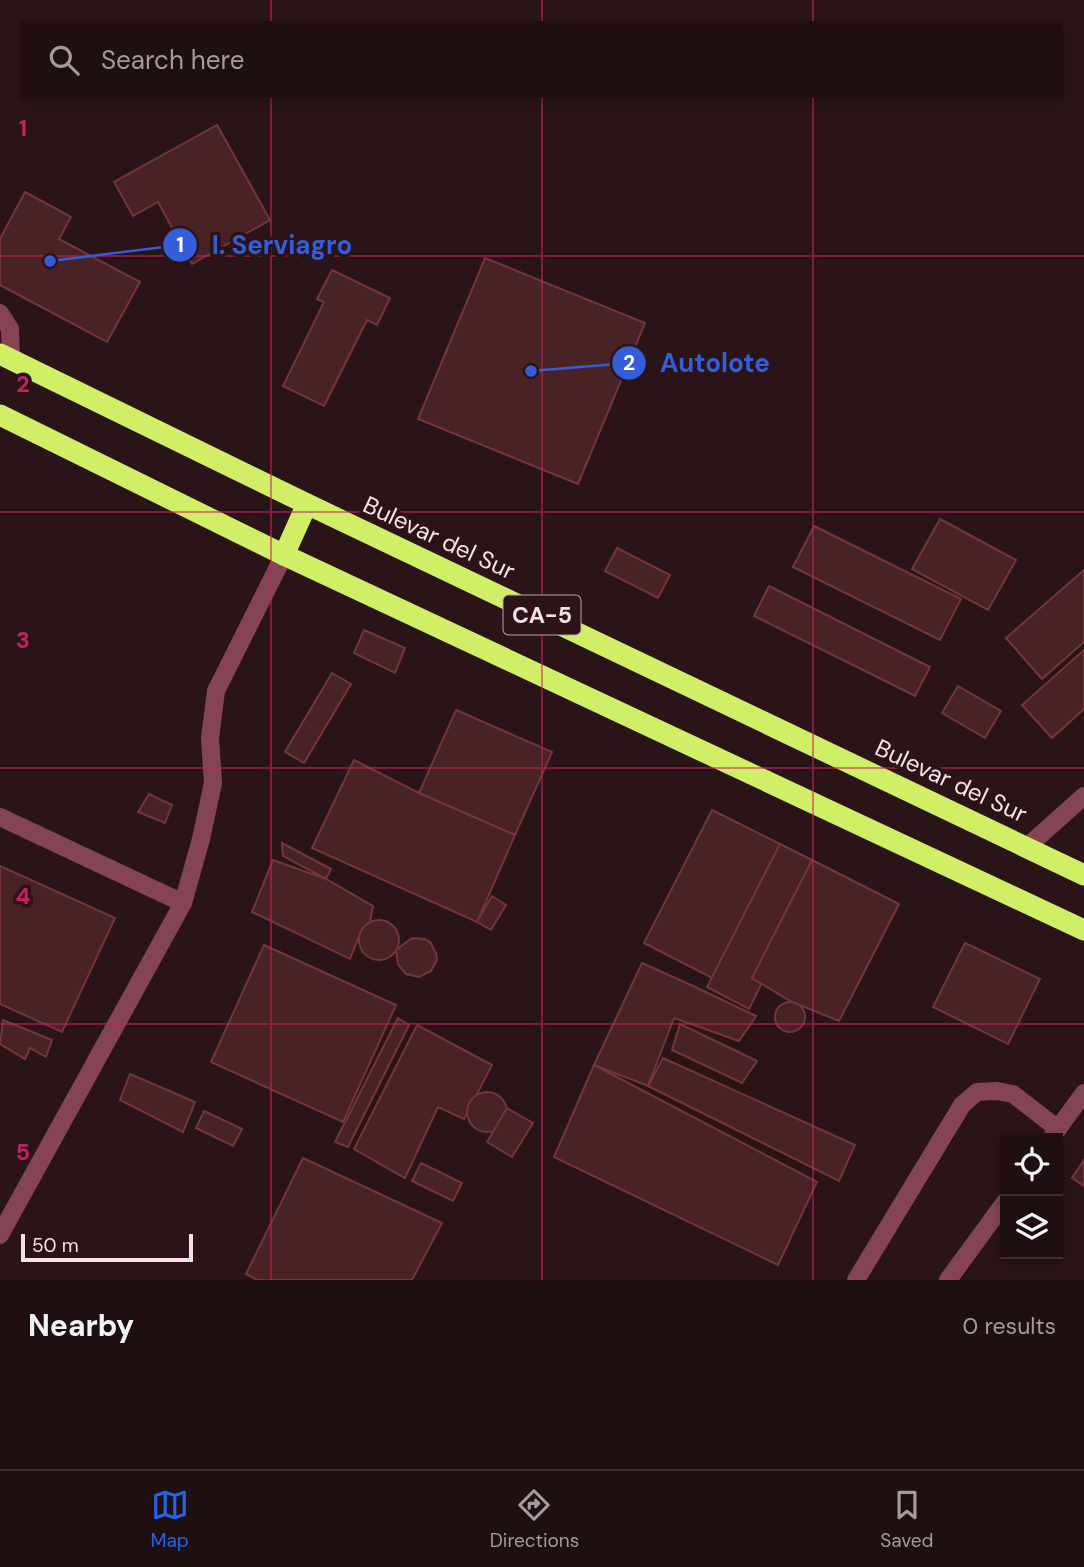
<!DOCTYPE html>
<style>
:root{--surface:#200f11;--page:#28181a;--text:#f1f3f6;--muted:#a29c9f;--line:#3d2f31;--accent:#2563eb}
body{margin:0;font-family:"DM Sans",sans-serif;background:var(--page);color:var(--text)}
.controls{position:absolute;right:21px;bottom:21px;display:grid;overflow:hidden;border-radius:0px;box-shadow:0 4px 10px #0003}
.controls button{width:63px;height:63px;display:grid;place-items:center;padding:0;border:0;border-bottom:2px solid var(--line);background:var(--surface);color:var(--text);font:35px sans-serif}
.scale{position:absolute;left:21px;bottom:18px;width:172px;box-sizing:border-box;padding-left:7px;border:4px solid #fce0e5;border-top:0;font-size:19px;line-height:24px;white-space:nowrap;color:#fce0e5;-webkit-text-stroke:5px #2a1417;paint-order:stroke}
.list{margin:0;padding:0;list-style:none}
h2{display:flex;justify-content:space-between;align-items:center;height:91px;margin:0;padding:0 28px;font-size:30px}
h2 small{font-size:23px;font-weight:400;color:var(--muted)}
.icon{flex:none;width:38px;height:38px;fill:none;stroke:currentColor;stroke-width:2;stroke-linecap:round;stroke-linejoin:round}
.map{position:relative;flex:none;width:1084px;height:1280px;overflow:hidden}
.search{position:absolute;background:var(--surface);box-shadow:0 4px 10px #0003;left:21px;right:21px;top:21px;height:77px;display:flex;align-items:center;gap:18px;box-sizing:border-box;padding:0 24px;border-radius:0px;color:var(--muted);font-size:26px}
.sheet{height:189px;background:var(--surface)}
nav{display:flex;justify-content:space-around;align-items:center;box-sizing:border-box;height:98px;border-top:2px solid var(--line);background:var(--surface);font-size:19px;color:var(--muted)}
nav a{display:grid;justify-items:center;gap:4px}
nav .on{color:var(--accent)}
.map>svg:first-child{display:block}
.building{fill:#492225;stroke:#72363c;stroke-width:2}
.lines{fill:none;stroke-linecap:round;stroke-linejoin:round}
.minor{stroke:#844454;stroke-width:18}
.highway{stroke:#d0ef67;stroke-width:21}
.grid{fill:none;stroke:#c52262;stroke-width:2;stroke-opacity:0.55}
.labels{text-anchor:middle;stroke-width:7;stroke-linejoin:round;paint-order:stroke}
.shield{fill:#2a1417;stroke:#bda3a7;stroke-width:2}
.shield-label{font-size:23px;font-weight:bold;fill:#fce0e5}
.street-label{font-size:24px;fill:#fce0e5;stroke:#2a1417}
.grid-label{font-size:23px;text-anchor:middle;font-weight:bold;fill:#c52262;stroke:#2a1417;stroke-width:7;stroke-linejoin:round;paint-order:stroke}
.leader{fill:none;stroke:#335dd9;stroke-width:2.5}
.callout-dot{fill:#335dd9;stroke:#2a1417;stroke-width:2.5}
.mark-label{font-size:21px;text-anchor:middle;font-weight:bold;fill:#fff}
.callout-label{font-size:26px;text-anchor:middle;font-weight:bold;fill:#335dd9;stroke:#2a1417;stroke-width:7;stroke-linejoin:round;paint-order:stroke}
</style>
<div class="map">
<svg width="1084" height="1280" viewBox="0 0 1084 1280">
<rect width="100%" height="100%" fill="#2a1417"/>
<g class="building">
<polygon points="217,125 270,220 192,264 158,202 133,216 114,182"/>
<polygon points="25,192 71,217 59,239 140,282 107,342 0,285 0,239"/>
<polygon points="485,258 645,323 578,484 418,419"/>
<polygon points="332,270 390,298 377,325 367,320 324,406 283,386 324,302 317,299"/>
<polygon points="940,519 1016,560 988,610 912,569"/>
<polygon points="814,526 961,599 940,640 793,567"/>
<polygon points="617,548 670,575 658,598 605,571"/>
<polygon points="1084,570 1084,642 1042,679 1006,638"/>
<polygon points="769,586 930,667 915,696 754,616"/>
<polygon points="364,630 405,648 395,673 354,653"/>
<polygon points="1084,650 1084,709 1052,738 1022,705"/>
<polygon points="332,673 351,684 304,763 285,752"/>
<polygon points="958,686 1001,711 985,738 942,713"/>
<polygon points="456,710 552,752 515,835 419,793"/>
<polygon points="354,760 419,793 515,835 477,922 312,848"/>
<polygon points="149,794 172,805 165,823 138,812"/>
<polygon points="712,810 780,844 712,978 644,943"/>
<polygon points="282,843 331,869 326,879 283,856"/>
<polygon points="780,844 812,860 752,978 762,983 749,1009 707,987"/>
<polygon points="273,860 326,879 373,906 370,922 362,929 350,959 252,912"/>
<polygon points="812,860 899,904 839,1021 792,1002 752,978"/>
<polygon points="0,866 115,918 62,1032 0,1004"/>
<polygon points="492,896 506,905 491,930 477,922"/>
<circle cx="379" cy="940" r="20"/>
<polygon points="412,938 425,939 430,942 436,953 437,960 431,971 419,977 406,974 398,964 396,950"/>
<polygon points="965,943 1040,979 1008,1044 933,1007"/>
<polygon points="264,945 396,1005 343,1122 211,1062"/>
<polygon points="642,963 693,986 756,1016 739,1041 674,1018 648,1086 594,1065"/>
<circle cx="790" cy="1017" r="15"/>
<polygon points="398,1018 409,1025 348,1147 335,1142"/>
<polygon points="3,1020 52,1040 46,1057 30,1048 25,1059 0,1044"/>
<polygon points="680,1024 757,1061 742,1083 672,1050"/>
<polygon points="417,1025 492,1065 464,1119 438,1107 405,1178 354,1149"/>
<polygon points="663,1058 855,1145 839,1181 648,1086"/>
<polygon points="594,1065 817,1182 778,1265 554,1157"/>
<polygon points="130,1074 195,1102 183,1132 120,1100"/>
<circle cx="487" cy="1112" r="20"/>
<polygon points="507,1108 533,1123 512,1157 487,1142"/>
<polygon points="204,1111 242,1129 233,1146 196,1128"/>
<polygon points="303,1158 442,1223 412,1280 258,1280 246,1274"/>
<polygon points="1084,1160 1084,1186 1072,1178"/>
<polygon points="421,1163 462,1183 453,1201 412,1181"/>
</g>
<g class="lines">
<g class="minor">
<polyline points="0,313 10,329 11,359"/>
<polyline points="0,817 183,903"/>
<polyline points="1028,846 1084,796"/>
<polyline points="1051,1138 1084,1093"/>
<polyline points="0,1235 183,903 201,839 213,783 210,738 216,691 284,555"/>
<polyline points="856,1280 962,1105 977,1092 997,1091 1013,1094 1058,1129"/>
<polyline points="948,1280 1005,1202"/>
</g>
<g class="highway">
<polyline points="0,354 307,504 1084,875"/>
<polyline points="0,415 284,555 1084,930"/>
<polyline points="284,555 307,504"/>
</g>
</g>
<path class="grid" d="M 271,0 L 271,23M 542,0 L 542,23M 813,0 L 813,23M 271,96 L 271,1280M 542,96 L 542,1280M 813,96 L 813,1280M 0,256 L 1084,256M 0,512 L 1084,512M 0,768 L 1084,768M 0,1024 L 1084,1024"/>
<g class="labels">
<rect class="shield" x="503.5" y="595.5" width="77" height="39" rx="5"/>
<g class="shield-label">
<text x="542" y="623">CA-5</text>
</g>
<g class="street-label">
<text transform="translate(439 538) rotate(25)" y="8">Bulevar del Sur</text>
<text transform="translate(951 781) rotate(25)" y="8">Bulevar del Sur</text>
</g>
</g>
<g class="grid-label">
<text x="23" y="136">1</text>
<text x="23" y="392">2</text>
<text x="23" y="648">3</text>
<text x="23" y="904">4</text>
<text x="23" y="1160">5</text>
</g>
<path class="leader" d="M50 261L180 245M531 371L629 363"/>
<g class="callout-dot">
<circle cx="50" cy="261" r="7"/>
<circle cx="531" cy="371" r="7"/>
<circle cx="180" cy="245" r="18"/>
<circle cx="629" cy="363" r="18"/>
</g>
<g class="mark-label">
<text x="180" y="252">1</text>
<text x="629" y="370">2</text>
</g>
<g class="callout-label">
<text x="282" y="254">I. Serviagro</text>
<text x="715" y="372">Autolote</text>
</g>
</svg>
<div class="controls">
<button><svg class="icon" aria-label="locate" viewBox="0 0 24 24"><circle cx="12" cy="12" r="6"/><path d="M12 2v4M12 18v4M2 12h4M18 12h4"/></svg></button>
<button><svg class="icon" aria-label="layers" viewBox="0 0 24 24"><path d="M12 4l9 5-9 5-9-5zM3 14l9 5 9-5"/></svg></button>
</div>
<div class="scale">50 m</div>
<div class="search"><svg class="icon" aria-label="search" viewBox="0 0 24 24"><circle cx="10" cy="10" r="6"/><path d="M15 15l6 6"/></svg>Search here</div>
</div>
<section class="sheet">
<h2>Nearby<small>0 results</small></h2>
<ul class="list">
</ul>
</section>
<nav>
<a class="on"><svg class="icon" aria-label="map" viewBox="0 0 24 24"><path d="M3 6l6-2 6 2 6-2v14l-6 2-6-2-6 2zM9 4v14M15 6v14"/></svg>Map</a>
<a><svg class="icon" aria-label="directions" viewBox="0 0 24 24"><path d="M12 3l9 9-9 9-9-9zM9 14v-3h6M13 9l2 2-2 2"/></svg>Directions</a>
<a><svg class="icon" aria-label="saved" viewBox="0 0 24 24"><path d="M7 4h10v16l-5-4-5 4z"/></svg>Saved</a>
</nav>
